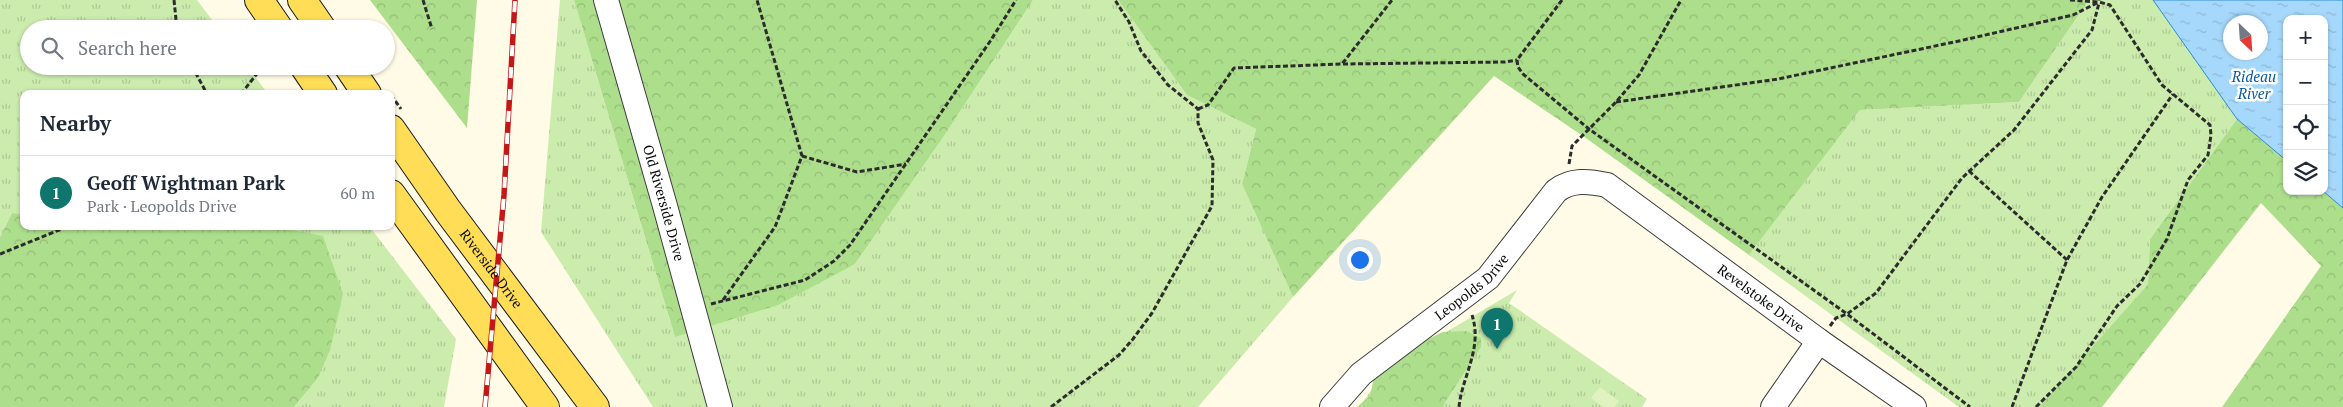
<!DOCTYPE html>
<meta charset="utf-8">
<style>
:root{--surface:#fff;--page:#f6f6f7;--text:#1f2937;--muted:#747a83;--line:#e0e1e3;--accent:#0f766e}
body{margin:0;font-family:"PT Serif",serif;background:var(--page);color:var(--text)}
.controls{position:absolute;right:15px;top:15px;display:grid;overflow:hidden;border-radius:10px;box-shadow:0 1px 4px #0004}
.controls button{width:45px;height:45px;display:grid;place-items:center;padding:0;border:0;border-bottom:1px solid var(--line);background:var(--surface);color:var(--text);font:25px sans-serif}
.compass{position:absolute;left:2223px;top:15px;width:45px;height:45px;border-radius:50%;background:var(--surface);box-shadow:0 1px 4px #0004;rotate:155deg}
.you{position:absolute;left:1359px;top:259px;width:18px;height:18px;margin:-12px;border:4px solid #fff;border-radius:50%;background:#1a73e8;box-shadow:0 0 0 8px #1a73e833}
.badge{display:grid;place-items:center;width:32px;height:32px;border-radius:50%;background:var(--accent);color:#fff;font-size:16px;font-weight:700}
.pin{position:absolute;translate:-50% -41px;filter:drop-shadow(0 1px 2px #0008)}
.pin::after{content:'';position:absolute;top:26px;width:18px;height:15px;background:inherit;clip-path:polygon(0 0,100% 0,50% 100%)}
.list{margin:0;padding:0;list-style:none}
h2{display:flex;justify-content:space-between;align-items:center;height:65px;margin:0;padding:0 20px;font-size:21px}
h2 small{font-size:16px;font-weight:400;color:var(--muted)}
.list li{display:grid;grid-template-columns:32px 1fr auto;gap:15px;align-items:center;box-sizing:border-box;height:75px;padding:0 20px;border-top:1px solid var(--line)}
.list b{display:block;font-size:19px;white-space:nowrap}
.list p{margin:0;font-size:16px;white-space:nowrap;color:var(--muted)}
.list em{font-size:16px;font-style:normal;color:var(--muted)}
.icon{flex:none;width:28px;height:28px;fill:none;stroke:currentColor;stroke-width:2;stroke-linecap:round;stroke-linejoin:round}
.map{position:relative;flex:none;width:2343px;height:407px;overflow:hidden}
.search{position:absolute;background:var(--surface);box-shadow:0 1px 4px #0004;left:20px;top:20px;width:375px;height:55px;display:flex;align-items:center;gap:12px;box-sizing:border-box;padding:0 18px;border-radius:28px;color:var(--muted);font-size:19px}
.panel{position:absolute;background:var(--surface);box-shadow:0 1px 4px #0004;left:20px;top:90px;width:375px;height:140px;border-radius:10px}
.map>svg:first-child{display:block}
.grass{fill:url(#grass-tufts)}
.forest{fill:url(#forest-crowns)}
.pitch{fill:#dff2c0}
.water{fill:url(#water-ripples);stroke:#278bd8;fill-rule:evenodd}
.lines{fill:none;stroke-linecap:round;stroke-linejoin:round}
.minor-casing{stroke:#3d3d3d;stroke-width:26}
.major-casing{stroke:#1b1b1b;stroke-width:30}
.path{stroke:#2c2c2c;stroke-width:3;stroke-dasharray:5 2.5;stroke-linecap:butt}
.minor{stroke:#fff;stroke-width:24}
.major{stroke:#ffdd56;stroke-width:28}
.rail-casing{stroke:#c31819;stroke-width:5.5}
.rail{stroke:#fff;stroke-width:4;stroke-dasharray:11;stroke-linecap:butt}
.labels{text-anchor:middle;stroke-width:5;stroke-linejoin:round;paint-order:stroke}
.street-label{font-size:14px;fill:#0a0a0a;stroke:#fff}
.water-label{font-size:15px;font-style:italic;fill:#0b5ba3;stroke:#fff}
</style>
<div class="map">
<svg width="2343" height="407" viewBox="0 0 2343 407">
<defs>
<pattern id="grass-tufts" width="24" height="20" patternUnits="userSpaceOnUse" patternTransform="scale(1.25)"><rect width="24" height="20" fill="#cbecad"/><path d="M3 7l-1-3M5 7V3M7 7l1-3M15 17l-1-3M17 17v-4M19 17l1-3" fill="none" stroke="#adc994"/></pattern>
<pattern id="forest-crowns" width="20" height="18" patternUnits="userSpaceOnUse" patternTransform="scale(1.25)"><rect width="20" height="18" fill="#adde8c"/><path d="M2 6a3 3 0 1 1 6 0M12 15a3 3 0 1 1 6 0" fill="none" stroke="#94bd77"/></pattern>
<pattern id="water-ripples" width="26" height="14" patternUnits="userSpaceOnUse" patternTransform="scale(1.25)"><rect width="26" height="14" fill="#a6d8fb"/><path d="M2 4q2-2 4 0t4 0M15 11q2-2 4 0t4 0" fill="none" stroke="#8eb8d6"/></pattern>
</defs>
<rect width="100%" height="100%" fill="#fffbe6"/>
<g class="grass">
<polygon points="0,0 197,0 219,29 29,29 29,66 247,66 268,94 24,94 24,214 12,213 0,237"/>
<polygon points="560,0 574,0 675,337 855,264 942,139 1033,0 1118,0 1187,95 1256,129 1242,184 1293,297 1198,407 653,407 541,232"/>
<polygon points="2089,0 2153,0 2237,119 2150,239 2148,284 2039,407 1959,407 1749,255 1860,110 2019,102"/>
<polygon points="272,226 369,226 456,339 444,407 294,407 318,378 323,237"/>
<polygon points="1517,290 1509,303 1647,399 1642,407 1359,407 1389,366"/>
</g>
<g class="forest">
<polygon points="370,0 477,0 467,128 373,4"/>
<polygon points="574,0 1033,0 942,139 855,264 778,305 675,337"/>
<polygon points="1118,0 2089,0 2019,102 1860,110 1749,255 1583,136 1494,76 1293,297 1242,184 1256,129 1187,95"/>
<polygon points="2237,119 2287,161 2287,191 2323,191 2343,208 2343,407 2222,407 2321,266 2261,203 2102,407 2039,407 2148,284 2150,239"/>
<polygon points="12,213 24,214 24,226 272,226 323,236 343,294 330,350 318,378 294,407 0,407 0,237"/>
<polygon points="1466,331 1481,338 1481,347 1442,407 1357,407 1370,396 1375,373 1407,349 1443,332"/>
</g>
<polygon class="pitch" points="1600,387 1619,401 1614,407 1603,407 1591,398"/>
<path class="water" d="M 2153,0 L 2343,0 L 2343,208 L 2323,191 L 2324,19 L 2287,19 L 2287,161 L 2237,119 ZM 2230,22 L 2260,22 L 2260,52 L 2230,52 Z"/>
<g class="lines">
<defs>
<g id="minor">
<path id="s1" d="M 606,0 L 665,206 L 720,407"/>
<path id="s2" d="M 1332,407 L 1361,374 L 1488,278 L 1556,191 C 1571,179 1589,181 1607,185 L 1819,341 L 1914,407"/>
<polyline points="1773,407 1819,341"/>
</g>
<g id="major">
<polyline points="259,0 279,29"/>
<polyline points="302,0 322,29"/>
<polyline points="304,66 323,94"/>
<polyline points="348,66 367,94"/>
<path id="s3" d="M 391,129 L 448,211 L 595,407"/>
<polyline points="391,194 545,407"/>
</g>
</defs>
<use href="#minor" class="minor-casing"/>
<use href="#major" class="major-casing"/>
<g class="path">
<polyline points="174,0 177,29"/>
<polyline points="423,0 432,29"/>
<polyline points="1562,0 1517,60 1518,67 1523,74 1589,129 1847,314 1970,407"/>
<polyline points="2070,0 2098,2"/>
<polyline points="1343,64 1505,62 1517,60"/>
<polyline points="192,66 207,94"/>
<polyline points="241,94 263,66"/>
<polyline points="391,95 401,109"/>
<polyline points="1616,102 1778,79 1959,41 2073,15 2099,2"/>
<polyline points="1198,109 1208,105 1234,68 1342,64 1392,0"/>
<polyline points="802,156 857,172 906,164"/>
<polyline points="1569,164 1572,146 1616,102 1639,75 1681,0"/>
<polyline points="1969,171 2067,260"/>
<polyline points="0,254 69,226"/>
<polyline points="723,300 775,227 802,156 757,0"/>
<polyline points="711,304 805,280 834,261 850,245 991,40 1016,0"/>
<polyline points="1830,326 1836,318 1847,314 1876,293 1962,178 2014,130 2092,30 2099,3"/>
<polyline points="1051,407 1119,355 1133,339 1152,313 1212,206 1213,160 1198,123 1198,109 1168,85 1141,51 1129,22 1115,0"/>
<path d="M 1459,407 C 1462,376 1483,349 1472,315"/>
<polyline points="2012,407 2067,260 2102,197 2173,94"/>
<polyline points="2036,407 2076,367 2117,306 2140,284 2167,239 2188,180 2208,155 2211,135 2210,125 2162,85 2110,5 2099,2 2099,0"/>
</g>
<use href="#minor" class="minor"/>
<use href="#major" class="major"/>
<defs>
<polyline id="rail" points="485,407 504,195 515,0"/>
</defs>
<use href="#rail" class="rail-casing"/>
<use href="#rail" class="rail"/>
</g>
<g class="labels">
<g class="street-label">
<text dy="5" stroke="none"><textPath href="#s1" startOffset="211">Old Riverside Drive</textPath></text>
<text dy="5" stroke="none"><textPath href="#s3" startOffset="172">Riverside Drive</textPath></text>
<text dy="5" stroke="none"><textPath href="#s2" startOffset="185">Leopolds Drive</textPath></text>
<text dy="5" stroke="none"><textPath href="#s2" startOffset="558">Revelstoke Drive</textPath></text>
</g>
<g class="water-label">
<text x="2254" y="82">Rideau<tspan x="2254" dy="17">River</tspan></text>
</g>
</g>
</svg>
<div class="controls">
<button>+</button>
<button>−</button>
<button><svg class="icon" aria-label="locate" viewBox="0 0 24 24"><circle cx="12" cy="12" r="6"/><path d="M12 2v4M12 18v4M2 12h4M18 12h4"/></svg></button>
<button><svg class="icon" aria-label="layers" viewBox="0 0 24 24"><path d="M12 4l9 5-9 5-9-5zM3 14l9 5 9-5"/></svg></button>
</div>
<svg class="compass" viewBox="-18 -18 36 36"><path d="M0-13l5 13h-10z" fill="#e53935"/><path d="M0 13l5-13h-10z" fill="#747a83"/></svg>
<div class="you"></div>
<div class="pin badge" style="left:1497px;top:349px">1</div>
<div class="search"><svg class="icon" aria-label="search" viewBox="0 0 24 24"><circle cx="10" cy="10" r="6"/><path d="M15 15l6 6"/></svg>Search here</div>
<section class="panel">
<h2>Nearby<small></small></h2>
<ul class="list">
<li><span class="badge">1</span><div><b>Geoff Wightman Park</b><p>Park · Leopolds Drive</p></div><em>60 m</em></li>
</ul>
</section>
</div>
